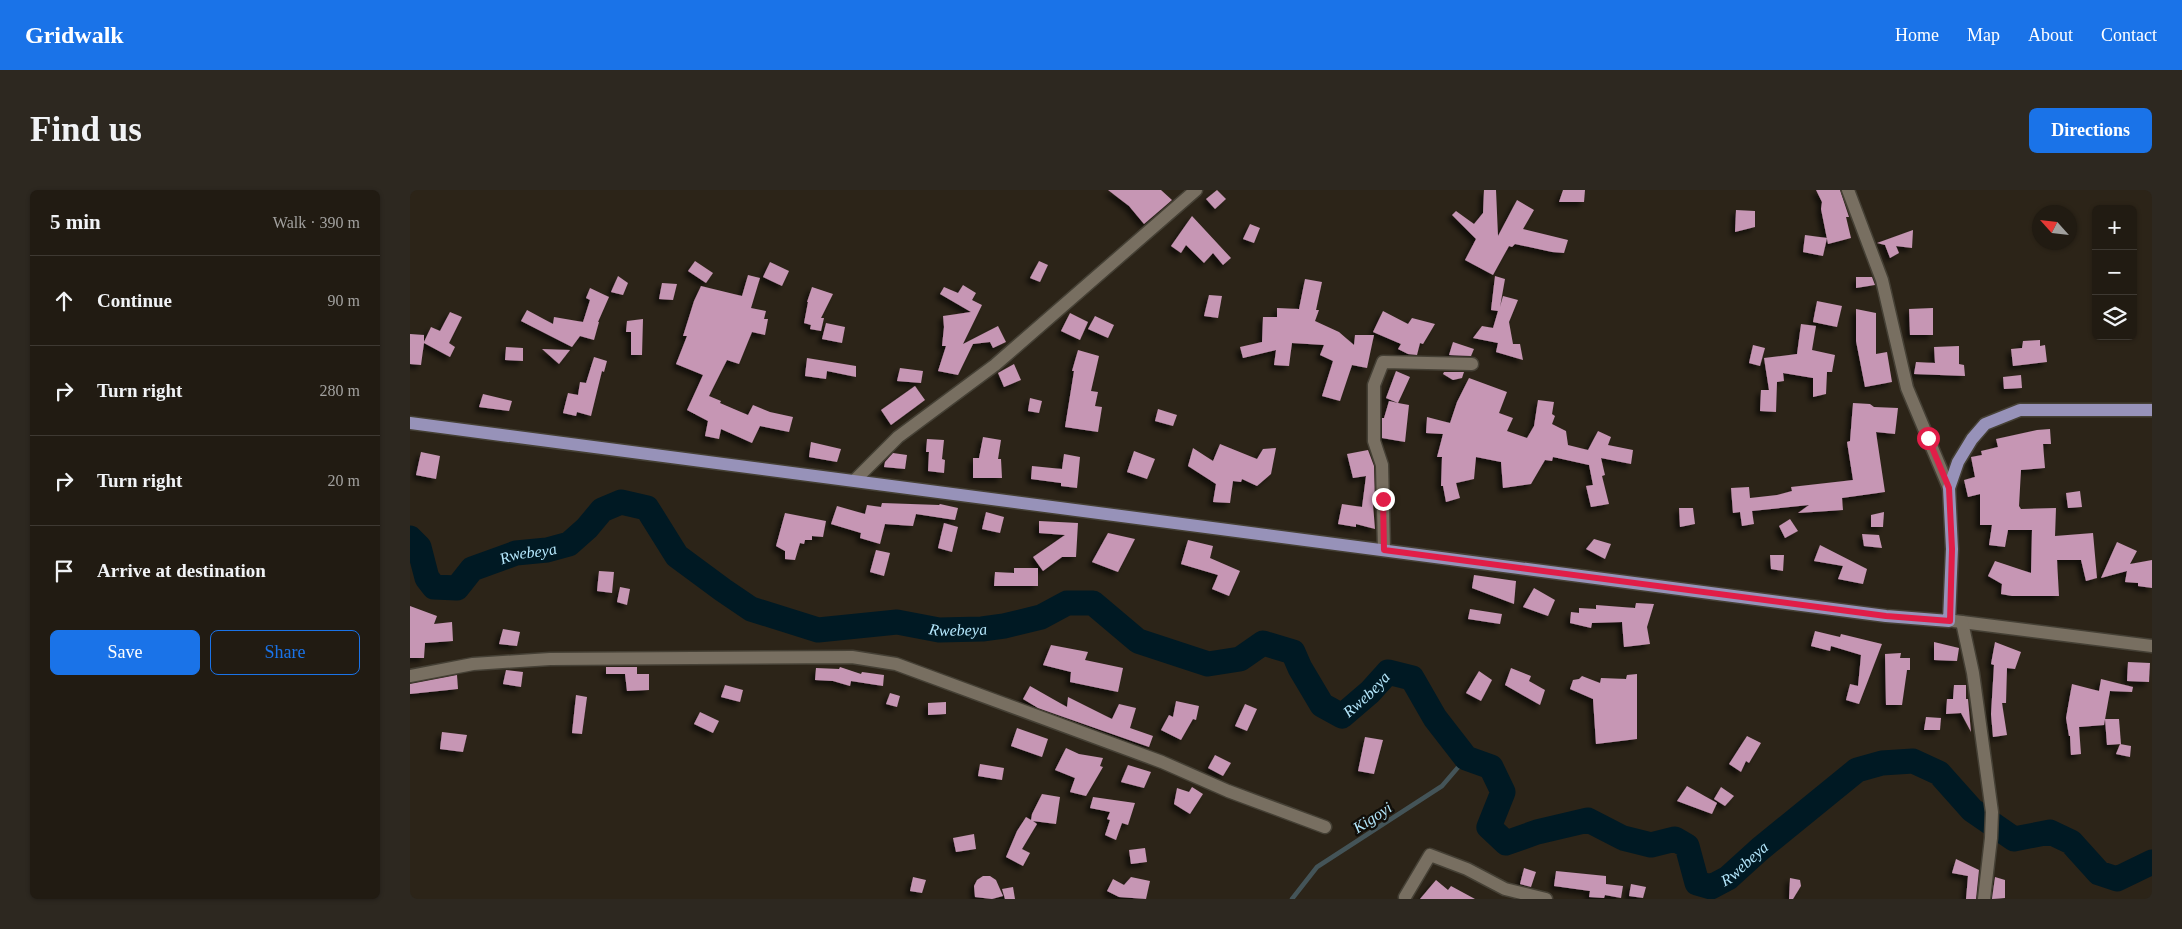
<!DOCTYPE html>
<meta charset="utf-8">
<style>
:root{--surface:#211b12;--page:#2d2820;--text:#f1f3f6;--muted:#a2a19f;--line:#3e3932;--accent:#1a73e8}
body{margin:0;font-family:Georgia,serif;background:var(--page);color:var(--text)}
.controls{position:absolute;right:15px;top:15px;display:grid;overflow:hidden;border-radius:8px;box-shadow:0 1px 4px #0004}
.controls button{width:45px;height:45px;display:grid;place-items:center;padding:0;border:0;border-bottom:1px solid var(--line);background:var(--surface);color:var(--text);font:25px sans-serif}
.compass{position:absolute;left:1622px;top:15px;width:45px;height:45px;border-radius:50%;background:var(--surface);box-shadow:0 1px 4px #0004;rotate:297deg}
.stop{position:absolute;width:15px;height:15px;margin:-11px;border:4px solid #e11d48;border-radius:50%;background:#fff}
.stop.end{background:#e11d48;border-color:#fff;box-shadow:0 1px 5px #0008}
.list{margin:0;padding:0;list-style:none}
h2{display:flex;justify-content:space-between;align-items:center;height:65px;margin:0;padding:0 20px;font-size:21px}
h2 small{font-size:16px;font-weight:400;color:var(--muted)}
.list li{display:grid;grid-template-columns:32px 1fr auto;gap:15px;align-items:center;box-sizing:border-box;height:90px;padding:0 20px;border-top:1px solid var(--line)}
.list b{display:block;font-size:19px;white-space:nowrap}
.list em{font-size:16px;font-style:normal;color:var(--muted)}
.actions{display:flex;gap:10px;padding:15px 20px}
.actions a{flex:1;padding:11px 0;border:1px solid var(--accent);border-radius:8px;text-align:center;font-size:18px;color:var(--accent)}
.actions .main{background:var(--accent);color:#fff}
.icon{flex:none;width:28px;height:28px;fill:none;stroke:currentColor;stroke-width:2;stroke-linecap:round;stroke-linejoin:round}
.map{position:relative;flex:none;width:1742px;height:709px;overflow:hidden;border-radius:8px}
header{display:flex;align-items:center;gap:30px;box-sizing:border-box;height:70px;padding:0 25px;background:var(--accent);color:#fff}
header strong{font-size:24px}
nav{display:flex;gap:28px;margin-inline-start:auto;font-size:18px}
.intro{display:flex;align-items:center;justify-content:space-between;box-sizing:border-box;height:120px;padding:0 30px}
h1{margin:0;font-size:35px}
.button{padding:12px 22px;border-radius:8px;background:var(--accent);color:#fff;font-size:18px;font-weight:700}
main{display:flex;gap:30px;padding:0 30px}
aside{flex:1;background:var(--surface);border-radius:8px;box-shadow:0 1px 4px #0004}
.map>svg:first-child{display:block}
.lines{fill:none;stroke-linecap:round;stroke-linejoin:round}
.stream{stroke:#445458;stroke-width:4.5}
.river{stroke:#001923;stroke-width:25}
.building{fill:#c696b4;filter:url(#shadow)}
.minor-casing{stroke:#454035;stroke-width:15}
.major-casing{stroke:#454035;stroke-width:15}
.minor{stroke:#786f61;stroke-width:12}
.major{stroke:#9792b9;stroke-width:12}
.route{stroke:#e11d48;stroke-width:6}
.labels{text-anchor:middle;stroke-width:5;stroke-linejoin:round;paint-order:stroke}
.water-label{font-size:16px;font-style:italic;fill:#b3e6fb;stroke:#110e09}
</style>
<header>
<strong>Gridwalk</strong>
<nav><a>Home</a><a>Map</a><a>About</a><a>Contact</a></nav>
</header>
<div class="intro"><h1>Find us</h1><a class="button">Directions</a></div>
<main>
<aside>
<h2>5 min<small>Walk · 390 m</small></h2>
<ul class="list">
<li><svg class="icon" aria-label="ahead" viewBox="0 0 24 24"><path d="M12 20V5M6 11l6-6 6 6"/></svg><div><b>Continue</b></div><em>90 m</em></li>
<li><svg class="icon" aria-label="right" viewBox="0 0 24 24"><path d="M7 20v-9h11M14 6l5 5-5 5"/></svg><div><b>Turn right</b></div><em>280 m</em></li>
<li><svg class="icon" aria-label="right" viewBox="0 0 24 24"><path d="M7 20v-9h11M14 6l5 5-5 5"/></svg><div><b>Turn right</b></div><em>20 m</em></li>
<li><svg class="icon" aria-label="arrive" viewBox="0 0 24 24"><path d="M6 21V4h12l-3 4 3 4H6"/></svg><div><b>Arrive at destination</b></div></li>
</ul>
<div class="actions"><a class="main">Save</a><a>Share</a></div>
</aside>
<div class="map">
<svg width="1742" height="709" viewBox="0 0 1742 709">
<defs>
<filter id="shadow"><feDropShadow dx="-4" dy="4" stdDeviation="2.5" flood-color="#0009"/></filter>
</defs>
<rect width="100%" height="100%" fill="#2c2418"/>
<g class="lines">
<polyline class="stream" points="882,709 907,677 1032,596 1056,568"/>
<path class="river" id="s1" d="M 0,348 L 9,357 L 17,388 L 24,397 L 47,398 L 62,379 L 106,363 L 137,360 L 159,354 L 177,338 L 192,320 L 211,312 L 237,318 L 267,366 L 313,400 L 341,419 L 408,440 L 487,432 L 529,440 L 572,439 L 594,436 L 631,427 L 657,413 L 683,413 L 728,451 L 798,474 L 830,469 L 853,453 L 883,462 L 890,478 L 912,515 L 932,526 L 960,502 L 978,482 L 1002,488 L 1025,528 L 1056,568 L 1081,577 L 1093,602 L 1079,637 L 1096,653 L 1127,642 L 1178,630 L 1213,648 L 1241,655 L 1265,649 L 1277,656 L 1287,693 L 1301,697 L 1318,688 L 1350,659 L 1447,580 L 1472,573 L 1503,571 L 1529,583 L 1562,620 L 1604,649 L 1640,642 L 1661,652 L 1689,683 L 1707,689 L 1742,672"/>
</g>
<g class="building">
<polygon points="698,0 751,0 762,10 734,34 719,16"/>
<polygon points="807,0 816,9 805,19 796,9"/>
<polygon points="1074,0 1086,0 1088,46 1107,10 1124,20 1113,39 1158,50 1154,63 1142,62 1105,54 1102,57 1099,56 1083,85 1055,70 1066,49 1042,25 1046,21 1064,34 1073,23"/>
<polygon points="1153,0 1175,0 1174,12 1149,12"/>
<polygon points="1406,0 1430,0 1439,27 1436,27 1441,48 1418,54 1411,19 1412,12"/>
<polygon points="1326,20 1345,21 1345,37 1325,42"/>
<polygon points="782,26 821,68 813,75 803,63 794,73 776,55 771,63 761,56"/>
<polygon points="840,34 850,38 844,53 833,49"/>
<polygon points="1503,40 1502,58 1486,56 1489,63 1480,68 1475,55 1467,53"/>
<polygon points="1395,45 1417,48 1413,66 1393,62"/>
<polygon points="285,71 303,83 296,93 278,81"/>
<polygon points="629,71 638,75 630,92 620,88"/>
<polygon points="360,72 379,81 372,96 353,87"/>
<polygon points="338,85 350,88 341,118 356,121 354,129 358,129 355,145 342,142 329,174 317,170 299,206 311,211 310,213 338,225 343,215 360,222 383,227 379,242 350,236 342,253 311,239 309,249 295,246 298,231 277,220 293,185 266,174 277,146 273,146 284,111 291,96 332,106"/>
<polygon points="208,86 218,93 213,105 201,102"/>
<polygon points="1085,86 1095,89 1090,117 1093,106 1108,110 1099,132 1103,154 1110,154 1113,170 1086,162 1088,153 1063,148 1072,136 1083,138 1088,121 1081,120"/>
<polygon points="1446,87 1462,87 1465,95 1446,98"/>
<polygon points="895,89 912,92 906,120 909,120 905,131 929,142 944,155 945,145 964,145 957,178 942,175 930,211 912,206 923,171 910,165 914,155 882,153 879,176 864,175 866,160 833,168 830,157 852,152 853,127 867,127 867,118 889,119"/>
<polygon points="252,93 267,94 263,110 249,109"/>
<polygon points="553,95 566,103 562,110 572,115 553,154 588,136 596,152 583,158 580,152 563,154 548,185 528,181 536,156 532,156 534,137 533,126 561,122 530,104 534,97 548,103"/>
<polygon points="402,97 423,104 411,128 414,128 411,141 400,139 401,135 394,133 398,112 397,112"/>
<polygon points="180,98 199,107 188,132 189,132 184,150 170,146 162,157 111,131 117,120 143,134 144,127 173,132 180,110 176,108"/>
<polygon points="799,105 812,106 808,128 794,126"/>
<polygon points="1407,111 1432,116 1427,137 1403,132"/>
<polygon points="1523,118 1523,145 1500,145 1499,119"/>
<polygon points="1446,119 1466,123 1466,164 1477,162 1482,192 1455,197 1446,151"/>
<polygon points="973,121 998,134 1002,128 1025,134 1013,154 1010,153 1007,165 998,164 988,159 991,154 963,142"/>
<polygon points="40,122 52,127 39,153 45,157 40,167 14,153 11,175 0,174 0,144 14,145 14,152 21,137 30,141"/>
<polygon points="660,123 678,132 670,150 651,141"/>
<polygon points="685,126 704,135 698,148 678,139"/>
<polygon points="233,129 232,165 221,165 221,142 216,142 217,131"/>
<polygon points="416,133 435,137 432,153 412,149"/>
<polygon points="1391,134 1406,136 1402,160 1425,165 1422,182 1417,182 1416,204 1403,207 1403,188 1373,183 1374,191 1367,192 1366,222 1350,221 1351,200 1359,200 1354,168 1387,164"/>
<polygon points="1630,150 1630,156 1635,155 1637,172 1603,176 1601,159 1612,158 1613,151"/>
<polygon points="1043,152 1064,159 1061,166 1039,165"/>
<polygon points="1343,155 1355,158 1350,176 1339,173"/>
<polygon points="1549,156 1549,174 1554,175 1555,186 1504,184 1506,172 1525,173 1524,157"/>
<polygon points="96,157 113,158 113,171 95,170"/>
<polygon points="132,159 160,160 149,174"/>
<polygon points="668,160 689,166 681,201 688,202 685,216 692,217 688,242 655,237 664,181 662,181"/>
<polygon points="184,167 197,171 194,182 192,181 181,226 167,222 166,226 153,223 158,203 168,205 170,192 176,193"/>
<polygon points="397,168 446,176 446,187 417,181 416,189 395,186"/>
<polygon points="604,174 611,190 594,197 588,183"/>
<polygon points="490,178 513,181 511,193 487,191"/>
<polygon points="986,181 1000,187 988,213 999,215 995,252 972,248 972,228 974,228 979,211 988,213 976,208"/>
<polygon points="1034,182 1054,182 1052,188 1043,190 1033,184"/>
<polygon points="1611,185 1612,198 1594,199 1593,187"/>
<polygon points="1059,188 1097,202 1089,223 1103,228 1097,241 1117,248 1124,236 1128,210 1144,212 1142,224 1145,226 1142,234 1156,241 1158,255 1178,260 1188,241 1201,247 1198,255 1223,260 1221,274 1191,268 1195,285 1192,286 1199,314 1181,317 1176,296 1183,295 1179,275 1143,267 1142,271 1135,270 1121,294 1093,298 1091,272 1066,267 1064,289 1046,293 1050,308 1036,312 1033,296 1031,296 1032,267 1027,267 1033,244 1016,243 1017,227 1040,233 1047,212"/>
<polygon points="505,196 515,210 481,235 471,220"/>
<polygon points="73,204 102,211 99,221 69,217"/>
<polygon points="620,208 632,211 629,223 618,221"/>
<polygon points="1443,213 1460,214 1464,217 1488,218 1485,244 1466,242 1475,302 1432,308 1433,320 1388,323 1399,315 1342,321 1344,334 1332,336 1330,322 1323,323 1321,298 1339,297 1340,308 1367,305 1382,301 1381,297 1443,290 1437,252 1440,251"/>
<polygon points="748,219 767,225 763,236 745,231"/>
<polygon points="1640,239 1641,254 1633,254 1635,278 1611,280 1609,316 1611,319 1646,318 1645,346 1683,343 1687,388 1676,391 1671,370 1647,370 1649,406 1602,406 1591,404 1592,394 1578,386 1585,371 1621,383 1622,340 1598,340 1595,357 1579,355 1582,335 1570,335 1570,304 1558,307 1554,290 1565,287 1561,267 1572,265 1571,261 1588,257 1586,249 1627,240"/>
<polygon points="573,247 591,250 588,269 591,269 592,288 563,288 563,268 569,268"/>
<polygon points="517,249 534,250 532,269 535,270 534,283 518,281 519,262 516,262"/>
<polygon points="401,252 431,259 427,272 399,267"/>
<polygon points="810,254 847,269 853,259 866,258 861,284 847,296 832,289 831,292 823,291 820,313 803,312 806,294 778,276 783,258 803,271"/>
<polygon points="958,260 964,276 965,314 963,314 965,339 946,334 946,337 928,334 932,314 952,317 956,286 943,288 937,264"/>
<polygon points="724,261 745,269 737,289 717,282"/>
<polygon points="11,262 30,266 26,289 6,285"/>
<polygon points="483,263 497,265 495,279 474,277 475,272"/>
<polygon points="654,264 670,267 667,298 651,296 651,293 621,289 622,276 652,279"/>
<polygon points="1670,301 1672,317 1658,318 1656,303"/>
<polygon points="472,313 529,315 530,314 548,318 545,330 506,324 503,336 475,334 470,354 450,348 451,343 421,334 427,316 455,324 457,315 471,317"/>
<polygon points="1269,318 1283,318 1285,334 1270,337"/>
<polygon points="576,322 594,327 590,343 572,339"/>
<polygon points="1474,322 1473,337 1461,337 1461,325"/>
<polygon points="375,323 416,331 413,347 402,346 402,350 395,350 394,354 390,353 385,370 375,369 375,361 366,356"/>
<polygon points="1380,329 1388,341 1375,348 1369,336"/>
<polygon points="629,331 668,333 666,367 652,367 633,381 623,367 655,345 629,343"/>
<polygon points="534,333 548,337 542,362 528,358"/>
<polygon points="698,343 725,349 708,382 682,372"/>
<polygon points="1452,344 1469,345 1472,358 1454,356"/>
<polygon points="1184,349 1201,354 1195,369 1176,359"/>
<polygon points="778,350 803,356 800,368 830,381 819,406 802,399 808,385 771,374"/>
<polygon points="1707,352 1727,361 1720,374 1742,370 1742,398 1728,396 1728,393 1715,392 1717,381 1691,388"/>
<polygon points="1410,355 1457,379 1453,394 1428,389 1433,376 1404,371"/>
<polygon points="466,360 480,363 474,386 460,382"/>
<polygon points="1360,365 1374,365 1373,381 1361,379"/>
<polygon points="604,378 628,378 628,396 584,396 585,382 604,383"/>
<polygon points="189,381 204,382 202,403 187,401"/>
<polygon points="1064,385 1106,391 1104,414 1062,398"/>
<polygon points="210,397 220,399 217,415 207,412"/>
<polygon points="1124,398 1145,410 1138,426 1113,417"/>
<polygon points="1226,413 1244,414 1237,437 1240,454 1214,457 1212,432 1182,433 1181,438 1160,433 1161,422 1169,423 1169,418 1186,419 1186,415 1225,418"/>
<polygon points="0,416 27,426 24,434 42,432 43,451 15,453 14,468 0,468"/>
<polygon points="1060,419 1092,424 1090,434 1058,429"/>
<polygon points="93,439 110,442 107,456 89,454"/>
<polygon points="1405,441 1430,447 1431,444 1472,454 1449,514 1436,510 1440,494 1448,496 1451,465 1421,456 1420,461 1401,456"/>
<polygon points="1524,452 1549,458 1547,471 1524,470"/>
<polygon points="1585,452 1611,462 1605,479 1597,478 1596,513 1592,513 1597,545 1583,547 1581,524 1584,475 1581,474"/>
<polygon points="641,455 678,462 675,470 713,478 708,502 660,492 661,482 633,475"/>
<polygon points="1491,463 1490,468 1500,468 1500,480 1497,480 1492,515 1476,515 1475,464"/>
<polygon points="1718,472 1740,473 1739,492 1717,491"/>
<polygon points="196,477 227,477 227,484 239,484 239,500 217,501 215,484 196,484"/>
<polygon points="430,477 451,484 452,482 474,485 473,496 441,491 440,496 423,491 405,490 406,478 429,479"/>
<polygon points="1101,478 1121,486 1119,491 1135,500 1130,515 1095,495"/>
<polygon points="96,480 113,482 111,497 93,494"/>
<polygon points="1069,481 1082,490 1071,511 1056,503"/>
<polygon points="1227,484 1227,549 1186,554 1183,509 1160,499 1163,490 1169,489 1172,486 1190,493 1191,488 1216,489 1217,485"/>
<polygon points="47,485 48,499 0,504 0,494"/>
<polygon points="1691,489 1723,497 1722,502 1700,501 1694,535 1669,537 1671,564 1661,565 1660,546 1659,546 1656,528 1662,494 1689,501"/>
<polygon points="315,495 333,500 330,512 311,507"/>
<polygon points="1544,495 1556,495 1556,509 1558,509 1561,542 1551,523 1536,524 1537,509 1543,509"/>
<polygon points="620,496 657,517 658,507 702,529 709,514 726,518 720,538 743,546 739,557 628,518 613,509"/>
<polygon points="480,503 490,506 487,517 476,514"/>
<polygon points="166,505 177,507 172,544 162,543"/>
<polygon points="766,511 789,516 786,530 783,529 771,550 751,540 759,525 763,527"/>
<polygon points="536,512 536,524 518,525 518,513"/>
<polygon points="835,514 847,519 837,541 825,536"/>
<polygon points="290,522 309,531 303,543 284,534"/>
<polygon points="1516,527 1531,528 1530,540 1514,540"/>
<polygon points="1695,529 1709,529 1711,554 1697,555"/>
<polygon points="607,538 638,549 632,567 601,556"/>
<polygon points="32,542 57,545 53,562 30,559"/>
<polygon points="1337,546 1351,553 1339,573 1336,571 1331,582 1319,574"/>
<polygon points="955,547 973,550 964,584 948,581"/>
<polygon points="1710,554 1721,556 1720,567 1706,564"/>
<polygon points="656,558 669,564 693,568 690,576 693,577 676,606 660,602 665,588 645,580"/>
<polygon points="805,565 821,573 813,586 798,578"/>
<polygon points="570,574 594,578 592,590 568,586"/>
<polygon points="718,575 741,582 734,598 711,592"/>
<polygon points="1277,596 1307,613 1302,624 1267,611"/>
<polygon points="782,597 793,604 780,624 764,614 767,598 779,602"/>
<polygon points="1311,597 1324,606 1315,616 1304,609"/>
<polygon points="632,604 650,607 646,634 623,631 627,634 612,659 620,663 613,676 596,667 607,641 616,627 621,630 622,624"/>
<polygon points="683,607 725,613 718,635 712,633 706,650 695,645 700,630 697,629 700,622 680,618"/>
<polygon points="564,644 566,659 546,662 543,648"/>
<polygon points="735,658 737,672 721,674 719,660"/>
<polygon points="1546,669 1569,680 1566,709 1556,709 1558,686 1542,683"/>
<polygon points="1114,678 1126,682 1121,697 1110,694"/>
<polygon points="1146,681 1196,686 1196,694 1213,696 1211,708 1195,705 1194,708 1179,707 1180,701 1144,696"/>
<polygon points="573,686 580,686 586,690 593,706 582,709 565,707 564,696 567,690"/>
<polygon points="503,687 516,690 512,703 500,701"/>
<polygon points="721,687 740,691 736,709 709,707 697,701 703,689 714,695"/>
<polygon points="1585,687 1595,690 1595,708 1582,709"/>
<polygon points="1380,688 1390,690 1391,696 1383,709 1379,709"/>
<polygon points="1026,690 1038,700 1041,696 1065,709 1010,709"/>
<polygon points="1221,694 1236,697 1233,708 1219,706"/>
<polygon points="603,697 605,709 595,709 592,699"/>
</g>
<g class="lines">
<defs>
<g id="minor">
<polyline points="1438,0 1472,90 1497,198 1539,298"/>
<polyline points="445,290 488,247 585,175 786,0"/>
<polyline points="974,360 972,275 964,251 964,195 973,172 1062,174"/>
<polyline points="1544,431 1742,456"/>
<polyline points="1552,432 1563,483 1582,622 1581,648 1574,709"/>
<polyline points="0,486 63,474 140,469 442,467 486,474 752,572 818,601 915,637"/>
<polyline points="995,707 1020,665 1057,679 1095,699 1136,709"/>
</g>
<polyline id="major" points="0,233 1476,426 1539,431 1542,359 1539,298 1548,272 1562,249 1575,234 1610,220 1742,220"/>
</defs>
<use href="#minor" class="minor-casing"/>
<use href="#major" class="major-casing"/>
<use href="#minor" class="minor"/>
<use href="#major" class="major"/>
</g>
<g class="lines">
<polyline class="route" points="973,309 974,360 1476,426 1540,431 1542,359 1539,298 1518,248"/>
</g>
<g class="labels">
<g class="water-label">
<text dy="6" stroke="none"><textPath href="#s1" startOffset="162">Rwebeya</textPath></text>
<text dy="6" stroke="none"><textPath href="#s1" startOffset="658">Rwebeya</textPath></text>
<text dy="6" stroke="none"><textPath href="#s1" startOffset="1138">Rwebeya</textPath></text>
<text transform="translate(962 627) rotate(-33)" y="6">Kigoyi</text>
<text dy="6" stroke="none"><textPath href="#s1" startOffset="1692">Rwebeya</textPath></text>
</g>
</g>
</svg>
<div class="controls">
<button>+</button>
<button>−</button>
<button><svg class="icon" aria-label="layers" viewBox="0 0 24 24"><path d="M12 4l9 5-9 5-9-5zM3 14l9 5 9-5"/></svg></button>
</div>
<svg class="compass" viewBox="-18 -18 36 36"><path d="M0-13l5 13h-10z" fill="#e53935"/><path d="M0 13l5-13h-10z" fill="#a2a19f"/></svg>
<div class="stop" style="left:1518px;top:248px"></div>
<div class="stop end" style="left:973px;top:309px"></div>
</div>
</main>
